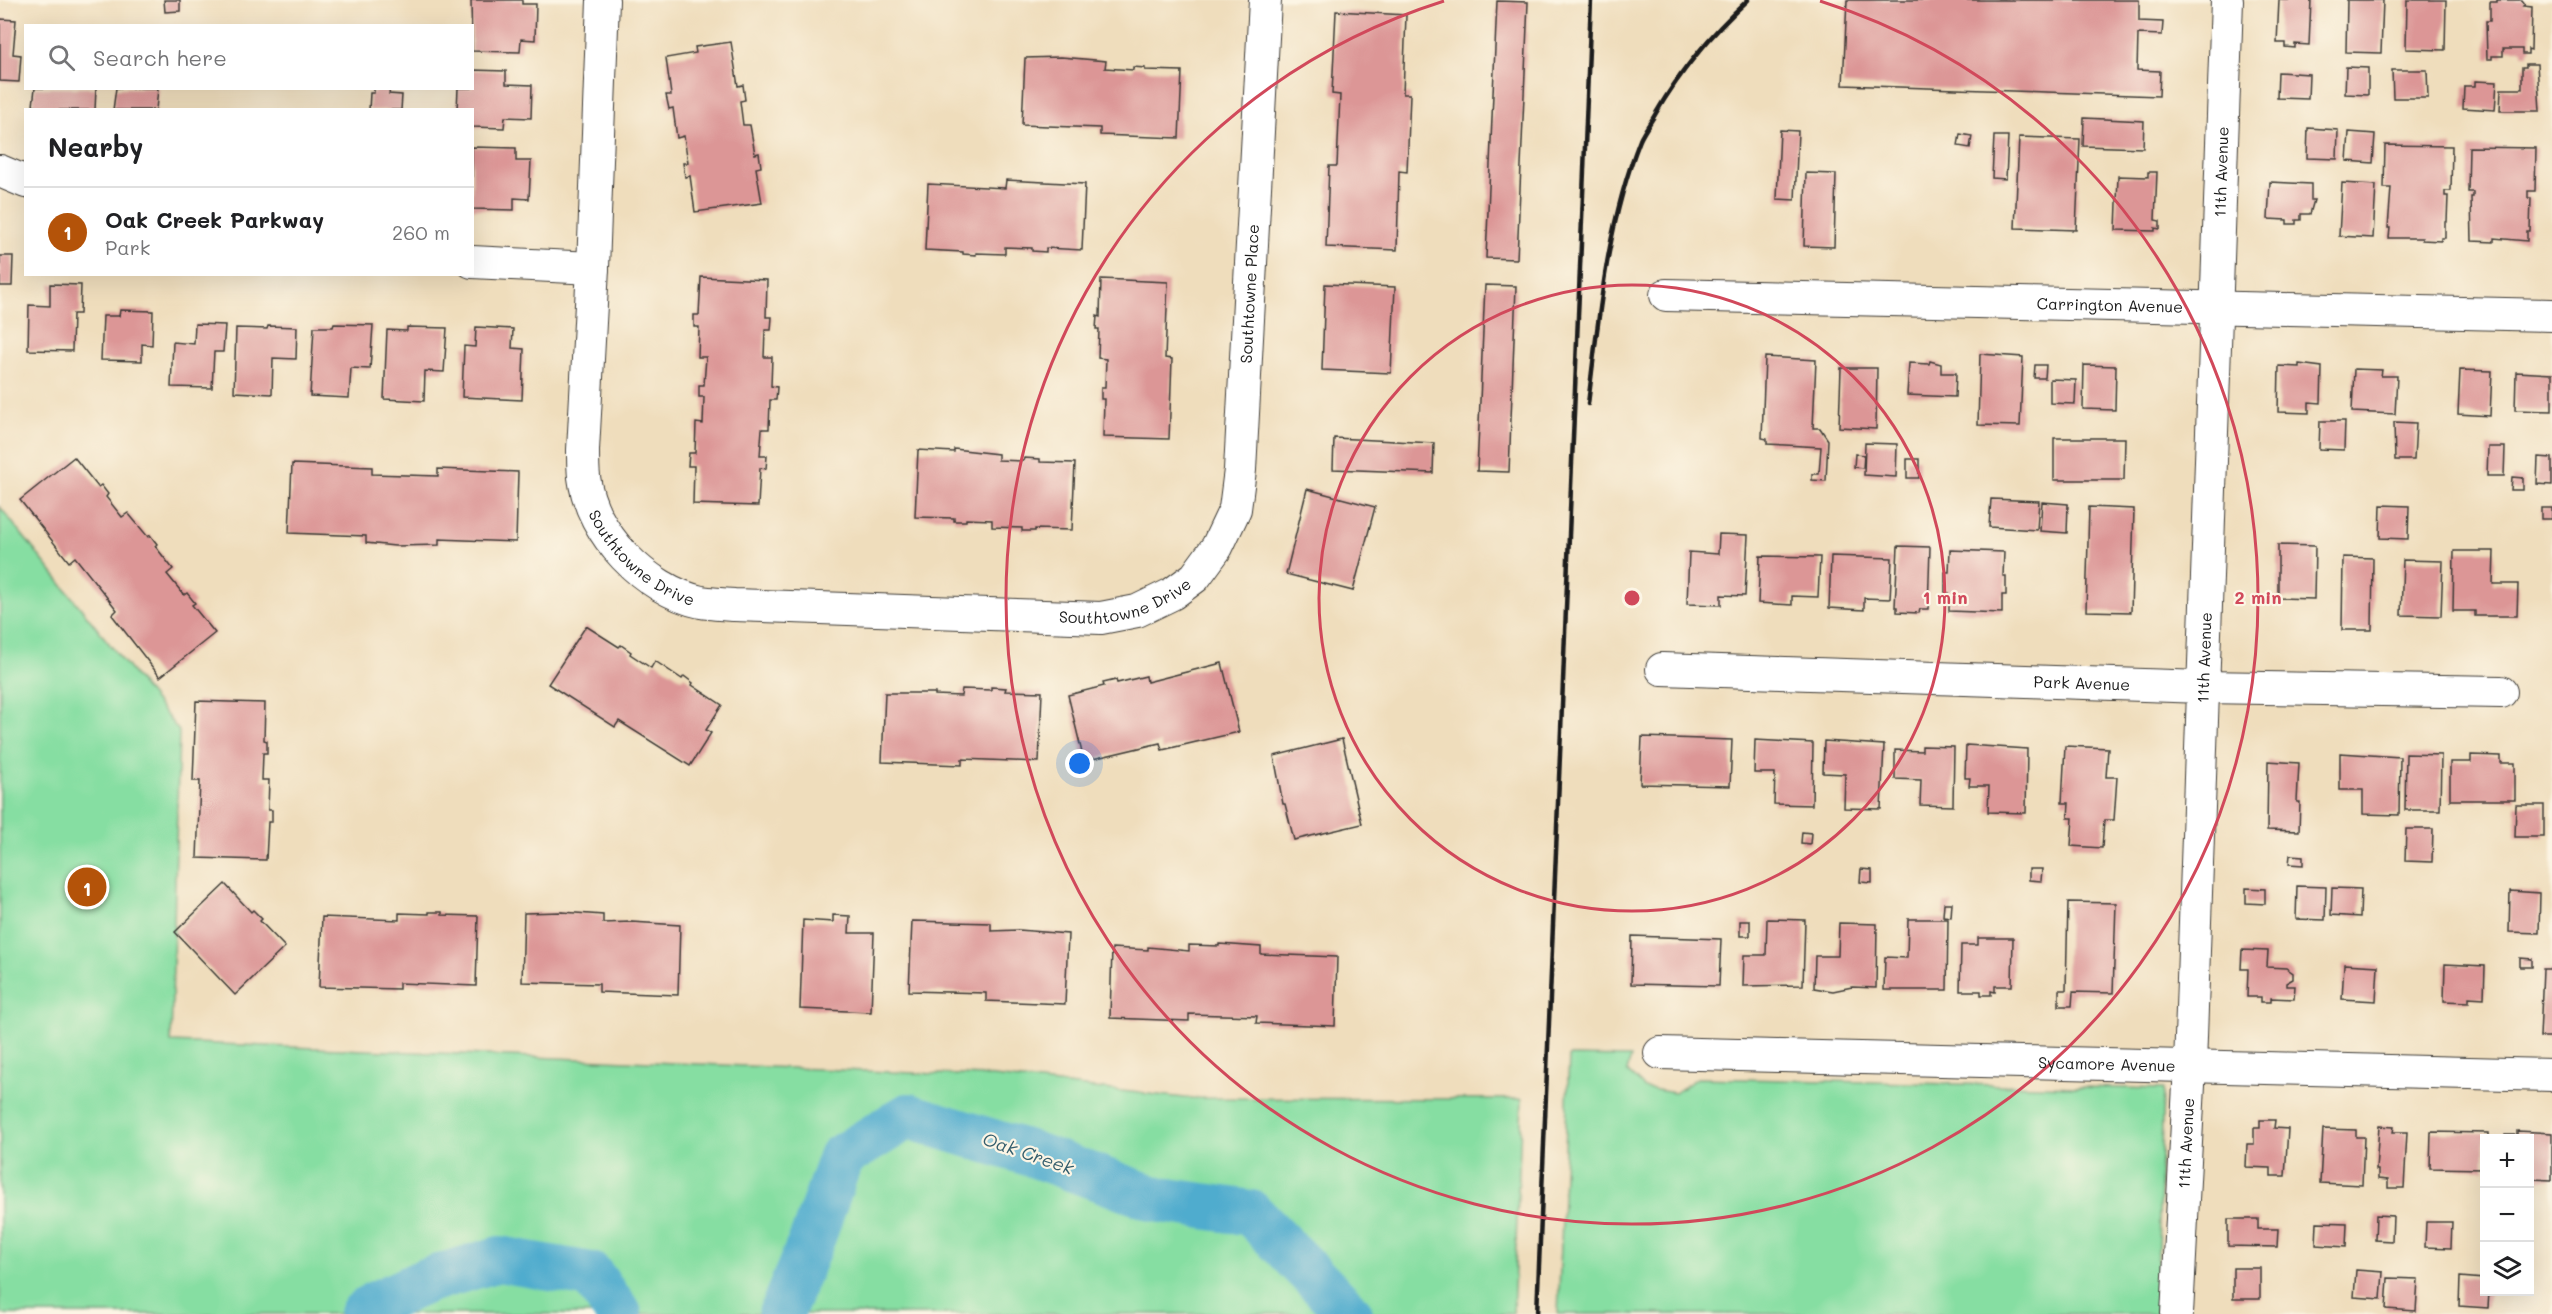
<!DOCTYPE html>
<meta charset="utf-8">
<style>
:root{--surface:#fff;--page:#f2f2f2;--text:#202124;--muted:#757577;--line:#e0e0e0;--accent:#b45309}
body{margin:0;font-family:Mali,sans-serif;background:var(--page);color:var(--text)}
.controls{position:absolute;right:18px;bottom:18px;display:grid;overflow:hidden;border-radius:0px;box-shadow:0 6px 24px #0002}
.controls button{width:54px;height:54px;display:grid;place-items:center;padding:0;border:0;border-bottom:2px solid var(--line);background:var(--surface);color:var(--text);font:30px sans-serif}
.you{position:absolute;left:1080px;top:764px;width:21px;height:21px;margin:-15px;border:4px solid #fff;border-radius:50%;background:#1a73e8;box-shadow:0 0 0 9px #1a73e833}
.badge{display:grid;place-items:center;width:39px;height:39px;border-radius:50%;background:var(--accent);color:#fff;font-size:20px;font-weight:700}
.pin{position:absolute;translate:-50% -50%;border:3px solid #fff;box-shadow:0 2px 6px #0006}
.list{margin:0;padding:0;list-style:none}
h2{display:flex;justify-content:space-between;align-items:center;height:78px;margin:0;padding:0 24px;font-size:26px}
h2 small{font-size:20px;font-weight:400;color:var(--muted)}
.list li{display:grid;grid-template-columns:39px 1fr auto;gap:18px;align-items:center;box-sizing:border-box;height:90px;padding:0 24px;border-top:2px solid var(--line)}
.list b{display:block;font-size:22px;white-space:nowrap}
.list p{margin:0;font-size:20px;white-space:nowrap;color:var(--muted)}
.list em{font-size:20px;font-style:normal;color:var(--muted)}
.icon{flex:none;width:33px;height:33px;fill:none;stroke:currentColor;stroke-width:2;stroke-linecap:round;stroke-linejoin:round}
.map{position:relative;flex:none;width:2552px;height:1314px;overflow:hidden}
.search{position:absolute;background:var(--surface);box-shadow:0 6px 24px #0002;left:24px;top:24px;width:450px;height:66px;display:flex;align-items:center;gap:15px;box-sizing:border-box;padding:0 21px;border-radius:0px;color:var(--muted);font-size:22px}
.panel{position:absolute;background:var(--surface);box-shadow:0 6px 24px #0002;left:24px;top:108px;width:450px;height:168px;border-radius:0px}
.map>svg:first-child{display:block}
.green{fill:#86dea2;stroke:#517d5f;stroke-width:1.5}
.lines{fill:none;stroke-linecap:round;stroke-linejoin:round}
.river{stroke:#50acce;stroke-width:46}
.building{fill:#dc9696}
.minor-casing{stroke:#3c3934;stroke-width:34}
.minor{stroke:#fff;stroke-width:32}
.rail{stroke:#1c1c1c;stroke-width:4.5}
.ring{fill:none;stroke:#d1495b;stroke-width:3}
.labels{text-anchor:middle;stroke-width:4.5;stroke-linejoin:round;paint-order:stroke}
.street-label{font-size:16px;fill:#1c1c1c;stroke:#fcf5e5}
.water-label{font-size:18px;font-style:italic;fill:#335d6c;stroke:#fcf5e5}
.centre{fill:#d1495b;stroke:#fcf5e5;stroke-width:3}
.ring-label{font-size:18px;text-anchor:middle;font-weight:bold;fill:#d1495b;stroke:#fcf5e5;stroke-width:4.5;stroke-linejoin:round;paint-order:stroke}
</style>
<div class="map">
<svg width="2552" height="1314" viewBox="0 0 2552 1314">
<rect width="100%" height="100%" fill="#fcf5e5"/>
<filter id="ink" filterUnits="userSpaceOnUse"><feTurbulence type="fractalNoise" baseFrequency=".0167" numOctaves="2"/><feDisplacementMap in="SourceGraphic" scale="12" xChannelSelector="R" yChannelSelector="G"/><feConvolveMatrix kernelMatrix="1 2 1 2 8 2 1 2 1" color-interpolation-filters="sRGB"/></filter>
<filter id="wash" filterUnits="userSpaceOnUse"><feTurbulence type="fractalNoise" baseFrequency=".008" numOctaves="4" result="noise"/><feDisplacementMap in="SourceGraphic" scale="24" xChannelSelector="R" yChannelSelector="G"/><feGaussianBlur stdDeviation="1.35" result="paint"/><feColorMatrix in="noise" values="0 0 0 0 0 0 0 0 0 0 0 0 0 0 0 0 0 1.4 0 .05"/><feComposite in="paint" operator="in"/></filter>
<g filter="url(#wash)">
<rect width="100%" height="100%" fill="#efddbc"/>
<g class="green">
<polygon points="0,507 179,731 171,1042 985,1076 1185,1098 1522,1099 1513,1314 0,1314"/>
<polygon points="1569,1056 1631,1057 1627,1071 1645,1088 1675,1093 1697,1078 2163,1089 2156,1314 1558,1314"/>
</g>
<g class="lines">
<g class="river">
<polyline points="362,1314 375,1304 428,1280 499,1259 591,1275 619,1314"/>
<polyline points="781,1314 814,1234 841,1157 908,1116 1035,1155 1155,1199 1251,1213 1350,1314"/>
</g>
</g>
<g id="blocks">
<g class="building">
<polygon points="164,0 180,0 180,11 165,12"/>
<polygon points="471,0 522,0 522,4 536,4 535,40 521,39 520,52 472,51"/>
<polygon points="1847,0 2139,0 2139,21 2163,22 2162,35 2138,34 2137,70 2160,71 2159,96 1843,85"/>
<polygon points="2279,0 2311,0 2309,45 2295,44 2295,48 2285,47 2285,43 2277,43"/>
<polygon points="2347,0 2383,0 2381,53 2346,52"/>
<polygon points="2407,0 2446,0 2445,50 2406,49"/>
<polygon points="2497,0 2522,0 2525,4 2523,6 2532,7 2531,50 2528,49 2528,54 2522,54 2522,49 2503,49 2503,56 2492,56 2492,59 2487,59 2486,21 2490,21 2490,2 2497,2"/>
<polygon points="1497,1 1528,2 1517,259 1486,258"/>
<polygon points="1336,11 1406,15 1403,94 1410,94 1407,172 1399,171 1397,250 1326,247 1329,166 1337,166 1340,95 1332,94"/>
<polygon points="0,19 16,20 13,54 21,55 19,82 0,81"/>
<polygon points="731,42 738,86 743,85 745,100 740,101 743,125 750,125 755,154 759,153 761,167 756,168 762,203 695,212 690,176 685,177 683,163 688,163 684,136 677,138 673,108 669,109 666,95 671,95 666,58 696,53 695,47"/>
<polygon points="1061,57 1106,61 1105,68 1133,70 1133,67 1145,68 1145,70 1182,71 1179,138 1100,135 1100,128 1022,125 1025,58"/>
<polygon points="2526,64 2537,64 2540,111 2500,111 2501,89 2522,89 2522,67 2526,67"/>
<polygon points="2346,67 2368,68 2368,95 2345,94"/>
<polygon points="472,70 506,71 506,84 532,85 531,118 505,117 504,128 472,127 472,110 457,110 458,88 472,88"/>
<polygon points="2392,70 2427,70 2428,98 2393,98"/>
<polygon points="2278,72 2309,74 2308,99 2277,98"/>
<polygon points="2475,81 2497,82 2495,110 2463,108 2464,86 2475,86"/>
<polygon points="35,88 96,88 95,110 55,110 33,106"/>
<polygon points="116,88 158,88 156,110 113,110"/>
<polygon points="374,88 390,88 389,94 402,95 401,110 369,110 370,93 374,93"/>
<polygon points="2084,118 2144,121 2143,148 2083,146"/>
<polygon points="2308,128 2338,130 2337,159 2307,158"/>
<polygon points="1780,130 1798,131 1795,200 1777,199"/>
<polygon points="2349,132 2375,134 2373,163 2347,161"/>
<polygon points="1960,134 1972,136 1970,148 1958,146"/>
<polygon points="1994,136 2008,136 2006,179 1992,178"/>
<polygon points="2019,137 2080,139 2076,230 2015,228"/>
<polygon points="2385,145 2452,146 2451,191 2445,191 2445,196 2448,196 2447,222 2445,222 2445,238 2441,238 2441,241 2422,240 2422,238 2389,238 2390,228 2388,228 2391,188 2384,188"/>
<polygon points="472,147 516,148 516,161 531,161 529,199 514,198 514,210 472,209"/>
<polygon points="2469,147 2536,148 2535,191 2528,191 2528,198 2531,198 2530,231 2527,231 2527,241 2494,238 2494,242 2472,241 2471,197 2473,197 2473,192 2468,192"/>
<polygon points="2148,172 2157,172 2155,220 2160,221 2160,229 2155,228 2155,231 2116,230 2118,176 2148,177"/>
<polygon points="1806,173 1836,174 1834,247 1804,246"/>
<polygon points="1006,180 1085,184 1082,250 1046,248 1046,252 1032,251 1032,248 1005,247 1005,254 976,253 976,255 963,254 963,252 925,250 928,184 1005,188"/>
<polygon points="2270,182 2311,184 2311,200 2314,200 2310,214 2301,214 2301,220 2296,220 2296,224 2287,224 2287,220 2268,219"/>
<polygon points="2342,183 2376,185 2373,238 2339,236"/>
<polygon points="0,256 13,256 12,286 0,286"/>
<polygon points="701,277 767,280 766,317 772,317 771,330 765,330 764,357 772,357 771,386 777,387 776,400 770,400 769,429 762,429 760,456 767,456 766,469 760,468 758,506 693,504 694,466 688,466 689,453 695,453 696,423 703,424 704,397 699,397 699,385 704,385 706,357 698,357 699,327 694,327 694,315 699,315"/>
<polygon points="1101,279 1168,282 1165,358 1172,359 1169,439 1103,437 1104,399 1101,399 1101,387 1105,387 1106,359 1098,358 1099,329 1096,329 1097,316 1100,317"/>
<polygon points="50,284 81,285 80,314 73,314 72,351 28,350 29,305 50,306"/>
<polygon points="1325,284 1395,287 1391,373 1322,370"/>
<polygon points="1485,285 1516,286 1509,472 1477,471"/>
<polygon points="120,310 153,311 152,345 142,344 142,361 101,360 103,316 119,316"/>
<polygon points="195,324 225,325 223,352 214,352 212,388 171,387 173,342 194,344"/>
<polygon points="334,324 373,325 370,369 351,368 349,398 310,396 314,327 333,327"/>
<polygon points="268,326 297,327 296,359 273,358 272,394 234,392 236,328 267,329"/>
<polygon points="407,327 447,328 444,372 425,371 424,401 384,399 387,330 407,331"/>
<polygon points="476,327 513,329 512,348 524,349 522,400 462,397 464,346 475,347"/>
<polygon points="1980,354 2023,357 2020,426 1978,425"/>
<polygon points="1765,357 1816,360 1813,428 1820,428 1828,440 1826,481 1812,480 1812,474 1819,474 1821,447 1767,444 1767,439 1762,438"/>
<polygon points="1930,361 1941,364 1941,373 1956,373 1955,397 1907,395 1909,363 1929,364"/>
<polygon points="2299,364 2322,367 2321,403 2309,402 2309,413 2278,412 2279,366 2299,367"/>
<polygon points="2035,365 2046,365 2045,378 2034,378"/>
<polygon points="2084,365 2116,366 2115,410 2083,409"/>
<polygon points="1841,368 1877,368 1876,429 1839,427"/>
<polygon points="2354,369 2382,370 2381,376 2397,376 2395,414 2352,412"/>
<polygon points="2460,370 2492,371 2490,416 2458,414"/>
<polygon points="2516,372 2552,374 2552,411 2515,410"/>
<polygon points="2050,379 2076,380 2075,404 2050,403"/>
<polygon points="2320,421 2345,421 2344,450 2319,449"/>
<polygon points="2394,422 2416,423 2414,460 2395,460"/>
<polygon points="1334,438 1434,443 1433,473 1333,469"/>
<polygon points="2054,438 2125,438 2124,480 2054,480"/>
<polygon points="1865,443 1897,444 1896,477 1864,475"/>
<polygon points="2488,447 2505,447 2504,476 2487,476"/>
<polygon points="954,449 998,454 998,460 1023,461 1024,458 1040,459 1040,462 1075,463 1072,530 1035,529 1035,531 1022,531 1022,528 992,527 992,520 966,519 966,521 954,521 954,518 915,517 918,450 954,452"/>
<polygon points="1855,454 1864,455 1863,468 1854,467"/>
<polygon points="74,457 98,487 101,485 108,494 106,497 122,517 128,513 148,537 150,535 157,544 155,546 173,569 167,574 184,595 187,593 195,603 192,605 215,633 160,677 112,615 117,610 75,557 69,562 20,500"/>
<polygon points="2538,457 2552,458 2552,485 2537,484"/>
<rect x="1907" y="459" width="12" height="19"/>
<polygon points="292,464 372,467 372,474 438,476 438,469 518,472 516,542 439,539 439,545 395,546 366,543 366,536 289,533"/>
<polygon points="2512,477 2523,478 2523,490 2511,490"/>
<polygon points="1307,489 1375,507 1353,591 1286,574"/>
<polygon points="1991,499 2039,501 2037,530 1989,527"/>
<polygon points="2042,502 2068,504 2067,533 2040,531"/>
<polygon points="2381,505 2409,506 2408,539 2380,538"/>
<polygon points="2089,507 2134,509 2131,612 2086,611"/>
<rect x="2541" y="508" width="11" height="11"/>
<polygon points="1719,534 1748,535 1745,596 1721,595 1721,605 1687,604 1689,552 1718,554"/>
<polygon points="2278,545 2315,546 2314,599 2278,598"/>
<polygon points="1898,546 1930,547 1928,609 1920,609 1919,613 1897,612 1897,607 1895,607"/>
<polygon points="1950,550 2004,552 2003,576 2006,576 2006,595 2002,595 2002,613 1949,611 1949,593 1945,593 1945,572 1949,572"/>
<polygon points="2454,551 2494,551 2493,584 2518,584 2517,616 2475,616 2475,611 2453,611"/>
<polygon points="1760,556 1820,557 1818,597 1792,596 1792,605 1758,603"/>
<polygon points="1831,556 1892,558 1890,599 1864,598 1864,610 1829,608"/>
<polygon points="2343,557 2373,558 2372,630 2342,630"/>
<polygon points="2403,560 2443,561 2441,616 2401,615"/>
<polygon points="586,626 619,647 621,645 631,652 630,654 651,668 655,661 682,679 684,676 693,683 692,685 722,705 706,730 711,733 690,766 619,721 615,727 548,684"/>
<polygon points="1222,663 1239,732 1162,750 1160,743 1084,761 1068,695 1104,686 1103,683 1116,680 1117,683 1146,676 1147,682"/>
<polygon points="991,687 1006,688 1005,691 1042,692 1039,762 962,759 962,765 882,762 885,693 935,693 935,695 961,696 962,689 991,690"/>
<polygon points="196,701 265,703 264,740 267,741 267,753 263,753 262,780 269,780 268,810 272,810 272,822 268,822 266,860 197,858 200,781 193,781"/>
<polygon points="1642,737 1732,740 1730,786 1640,784"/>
<polygon points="1342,739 1362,824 1294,840 1285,804 1283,804 1274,756"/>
<polygon points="1755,740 1813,743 1812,805 1774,804 1775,773 1754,773"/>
<polygon points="1824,741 1884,745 1881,809 1844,808 1845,774 1823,773"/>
<polygon points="1966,745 2027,749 2026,813 1988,812 1989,786 1969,786 1970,778 1965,778"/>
<polygon points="1922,746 1954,747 1953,806 1920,805 1921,780 1895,779 1895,750 1922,751"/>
<polygon points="2065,746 2108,748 2106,777 2117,777 2114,820 2104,820 2102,848 2071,846 2073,818 2068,818 2069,803 2062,803"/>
<polygon points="2340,753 2400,757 2399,815 2363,814 2363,790 2340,790"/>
<polygon points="2406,754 2441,755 2440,810 2405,810"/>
<polygon points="2471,755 2501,756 2501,763 2515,763 2515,800 2450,800 2450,762 2471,762"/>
<polygon points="2268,761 2299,763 2297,802 2300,802 2299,831 2267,830"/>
<polygon points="2516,805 2544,805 2544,837 2515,837"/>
<polygon points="2406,829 2433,829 2432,862 2405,861"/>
<polygon points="1802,832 1811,833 1810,844 1801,843"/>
<polygon points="2290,855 2303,856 2303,865 2289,864"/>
<polygon points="1861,869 1872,870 1872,883 1860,882"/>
<polygon points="2029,869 2042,869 2041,881 2029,880"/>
<polygon points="225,884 251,912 253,910 262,919 260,921 285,947 235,995 175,932"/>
<polygon points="2297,886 2326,887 2325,920 2296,919"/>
<polygon points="2246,888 2265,889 2265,904 2246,903"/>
<polygon points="2332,888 2361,889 2360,917 2331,915"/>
<polygon points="2510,891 2540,893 2539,933 2509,932"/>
<polygon points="2068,902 2116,903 2113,993 2073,992 2072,1006 2059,1006 2059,990 2066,990"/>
<polygon points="1944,903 1952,903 1951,917 1943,916"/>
<polygon points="429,912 442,912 442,915 478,916 476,986 399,983 399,989 319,987 322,917 399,920 399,913 429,914"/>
<polygon points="562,912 603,915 603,923 631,922 680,925 678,995 599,992 599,984 522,982 524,913"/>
<polygon points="833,915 850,916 849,933 874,933 871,1012 800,1009 803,920 833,922"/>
<polygon points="1767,919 1805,920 1803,985 1743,986 1744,955 1766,955"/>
<polygon points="1908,919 1948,919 1947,990 1884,990 1885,957 1907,958"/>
<polygon points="912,921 991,923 991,931 1019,930 1068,934 1065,1004 986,1001 986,993 909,991"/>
<rect x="1740" y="921" width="10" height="15"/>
<polygon points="1839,923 1877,924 1876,988 1852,987 1833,991 1814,988 1815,956 1838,956"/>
<polygon points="1632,936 1721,939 1719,986 1631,984"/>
<polygon points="1978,938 2013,938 2012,986 1995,986 1995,992 1991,991 1991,995 1981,995 1981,991 1960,991 1961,945 1978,945"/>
<polygon points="1219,944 1261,947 1261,954 1337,957 1335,1026 1256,1023 1257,1016 1189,1014 1189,1021 1110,1018 1112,948 1148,950 1148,947 1189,951 1189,945 1219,946"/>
<polygon points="2242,950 2268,951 2267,967 2286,968 2293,973 2293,979 2286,983 2286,986 2295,986 2294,999 2271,998 2271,1002 2261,1002 2261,997 2247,997 2248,969 2241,969"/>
<polygon points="2520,958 2532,959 2532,967 2520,967"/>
<polygon points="2344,964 2378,966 2376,1001 2342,999"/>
<polygon points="2445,964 2485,966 2484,998 2469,997 2469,1002 2444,1001"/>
<polygon points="2543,969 2552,969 2552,1037 2540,1037"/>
<polygon points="2260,1120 2275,1120 2274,1128 2288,1129 2285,1176 2271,1176 2271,1168 2246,1167 2247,1144 2254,1144 2254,1128 2260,1128"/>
<polygon points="2379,1126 2394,1127 2393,1132 2407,1132 2404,1188 2388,1188 2388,1180 2378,1179 2378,1170 2376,1170"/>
<polygon points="2323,1129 2356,1130 2356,1137 2364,1137 2362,1185 2320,1183"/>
<polygon points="2517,1131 2552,1133 2552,1180 2530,1179 2530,1138 2505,1138 2505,1135 2517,1135"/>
<polygon points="2431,1132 2488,1133 2488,1138 2484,1138 2484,1169 2430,1168"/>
<polygon points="2376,1215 2393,1216 2392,1241 2375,1240"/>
<polygon points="2228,1219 2258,1219 2258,1229 2278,1229 2277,1247 2228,1246"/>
<polygon points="2317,1222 2347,1223 2346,1247 2316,1245"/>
<polygon points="2426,1222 2452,1222 2451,1248 2425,1247"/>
<rect x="2233" y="1268" width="27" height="31"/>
<polygon points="2356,1270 2383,1272 2381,1299 2354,1297"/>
<polygon points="2460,1277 2484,1279 2484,1292 2489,1292 2488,1308 2459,1306"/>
<polygon points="2388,1278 2418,1279 2416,1311 2386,1309"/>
</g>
</g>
</g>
<g filter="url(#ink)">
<use href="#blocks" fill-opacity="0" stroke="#3c3934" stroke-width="1.5"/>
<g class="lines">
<defs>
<g id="minor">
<path id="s1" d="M 603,0 L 593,268 L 583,450 C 583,459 583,468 584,477 C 591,534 646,590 701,602 C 712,604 723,604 734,605 L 1101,618 L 1137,611 L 1172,594 L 1195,577 L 1217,547 L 1235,509 L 1240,470 L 1265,0"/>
<polyline points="0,171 26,182"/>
<polyline points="472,262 593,268"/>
<path id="s2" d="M 1666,295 L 2552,315"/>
<path id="s3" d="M 1662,669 L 2203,687 L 2501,692"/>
<path id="s4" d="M 1660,1053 L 2552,1075"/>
<path id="s5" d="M 2177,1314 L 2190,1066 L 2227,0"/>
</g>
</defs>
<use href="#minor" class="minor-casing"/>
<use href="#minor" class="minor"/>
<g class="rail">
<path d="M 1588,404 C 1599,315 1607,224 1640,140 C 1644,131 1651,122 1656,113 C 1681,70 1712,33 1748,0"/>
<polyline points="1537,1314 1591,0"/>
</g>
</g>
</g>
<g class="ring">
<circle cx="1632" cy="598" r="313"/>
<path d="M1820 1A626 626 0 1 1 1444 1"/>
</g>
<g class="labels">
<g class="street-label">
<text dy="6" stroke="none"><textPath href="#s5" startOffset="1143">11th Avenue</textPath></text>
<text dy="6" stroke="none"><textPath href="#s1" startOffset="1458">Southtowne Place</textPath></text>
<text dy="6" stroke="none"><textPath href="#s2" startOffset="444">Carrington Avenue</textPath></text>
<text dy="6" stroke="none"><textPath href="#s1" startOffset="582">Southtowne Drive</textPath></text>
<text dy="6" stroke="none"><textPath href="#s1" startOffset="1086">Southtowne Drive</textPath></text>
<text dy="6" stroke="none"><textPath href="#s5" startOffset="657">11th Avenue</textPath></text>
<text dy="6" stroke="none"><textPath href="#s3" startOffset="420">Park Avenue</textPath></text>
<text dy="6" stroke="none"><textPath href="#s4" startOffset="447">Sycamore Avenue</textPath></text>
<text dy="6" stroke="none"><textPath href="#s5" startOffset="171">11th Avenue</textPath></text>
</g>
<g class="water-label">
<text transform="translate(1028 1154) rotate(19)" y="6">Oak Creek</text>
</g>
</g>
<circle cx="1632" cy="598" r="9" class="centre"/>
<g class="ring-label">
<text x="1945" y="604">1 min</text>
<text x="2258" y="604">2 min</text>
</g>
</svg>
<div class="controls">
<button>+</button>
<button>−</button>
<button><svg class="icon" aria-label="layers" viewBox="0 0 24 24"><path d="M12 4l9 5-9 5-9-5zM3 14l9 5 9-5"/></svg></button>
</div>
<div class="you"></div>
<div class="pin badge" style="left:87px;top:887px">1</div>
<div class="search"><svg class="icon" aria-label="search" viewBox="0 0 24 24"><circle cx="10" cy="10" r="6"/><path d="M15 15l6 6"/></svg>Search here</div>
<section class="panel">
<h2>Nearby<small></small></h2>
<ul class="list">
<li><span class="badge">1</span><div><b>Oak Creek Parkway</b><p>Park</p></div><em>260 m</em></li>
</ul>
</section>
</div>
